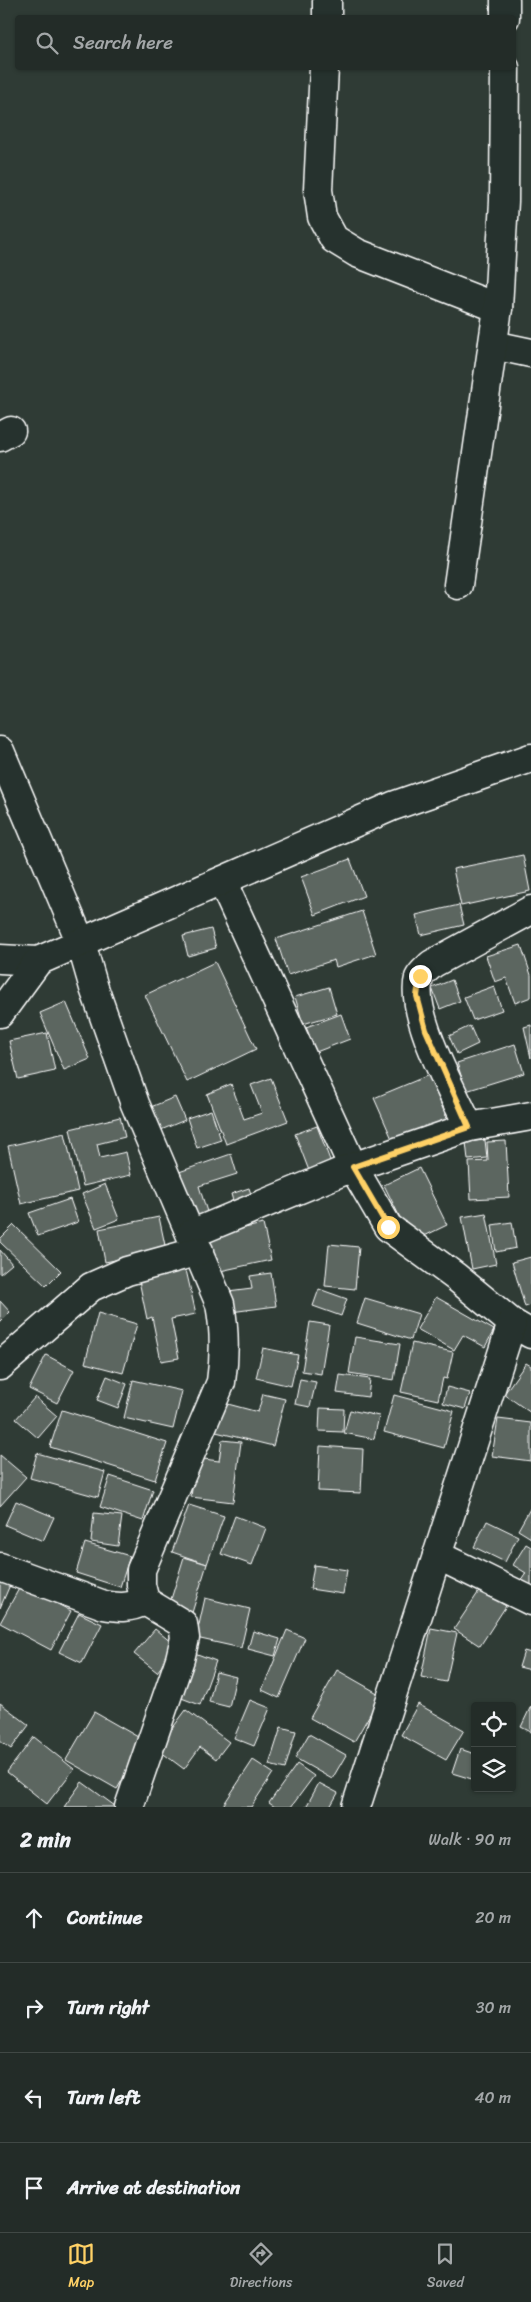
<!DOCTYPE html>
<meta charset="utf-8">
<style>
:root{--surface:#232c28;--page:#2f3834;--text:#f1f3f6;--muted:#a3a7a8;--line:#404845;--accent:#ffd166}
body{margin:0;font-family:Sriracha,sans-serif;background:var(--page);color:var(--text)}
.controls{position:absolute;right:15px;bottom:15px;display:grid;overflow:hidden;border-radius:5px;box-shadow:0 1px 4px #0004}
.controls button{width:45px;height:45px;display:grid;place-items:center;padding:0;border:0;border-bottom:1px solid var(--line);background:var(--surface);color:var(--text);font:25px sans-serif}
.stop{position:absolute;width:15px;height:15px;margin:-11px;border:4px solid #ffd166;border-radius:50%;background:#fff}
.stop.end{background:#ffd166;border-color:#fff;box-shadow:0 1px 5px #0008}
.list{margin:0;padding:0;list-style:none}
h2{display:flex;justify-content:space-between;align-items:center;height:65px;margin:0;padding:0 20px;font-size:21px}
h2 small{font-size:16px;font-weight:400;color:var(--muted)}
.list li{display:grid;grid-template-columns:32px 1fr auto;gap:15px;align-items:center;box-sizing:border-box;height:90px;padding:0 20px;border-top:1px solid var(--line)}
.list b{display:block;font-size:19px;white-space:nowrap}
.list em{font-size:16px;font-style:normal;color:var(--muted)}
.icon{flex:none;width:28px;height:28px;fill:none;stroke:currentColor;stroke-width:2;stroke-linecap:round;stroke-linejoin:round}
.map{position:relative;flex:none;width:531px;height:1807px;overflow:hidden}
.search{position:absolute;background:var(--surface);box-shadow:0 1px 4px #0004;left:15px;right:15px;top:15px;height:55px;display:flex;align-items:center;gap:12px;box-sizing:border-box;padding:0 18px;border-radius:5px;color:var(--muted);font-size:19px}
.sheet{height:425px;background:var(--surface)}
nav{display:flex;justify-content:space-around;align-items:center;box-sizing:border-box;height:70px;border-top:1px solid var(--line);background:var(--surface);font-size:14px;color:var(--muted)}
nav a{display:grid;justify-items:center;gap:2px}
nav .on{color:var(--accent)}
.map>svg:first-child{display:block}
.building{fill:#5b6661;stroke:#fff}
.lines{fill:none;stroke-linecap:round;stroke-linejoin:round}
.minor-casing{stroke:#fff;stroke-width:31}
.minor{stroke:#26332d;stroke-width:28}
.route{stroke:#ffd166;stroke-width:6}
</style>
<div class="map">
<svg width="531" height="1807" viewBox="0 0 531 1807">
<rect width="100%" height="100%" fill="#2f3b35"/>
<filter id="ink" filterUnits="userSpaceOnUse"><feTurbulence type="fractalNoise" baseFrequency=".02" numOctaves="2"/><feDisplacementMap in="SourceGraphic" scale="10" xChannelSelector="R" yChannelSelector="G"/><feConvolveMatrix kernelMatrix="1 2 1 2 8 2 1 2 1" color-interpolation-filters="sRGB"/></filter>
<g filter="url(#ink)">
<g class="building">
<polygon points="523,855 530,891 461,906 453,869"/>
<polygon points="350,859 364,896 315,915 301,877"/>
<polygon points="459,905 464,925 421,935 416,915"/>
<polygon points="362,911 376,954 336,967 334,960 288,975 276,939"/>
<polygon points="211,929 216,948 188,956 183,936"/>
<polygon points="521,945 531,975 531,997 515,1003 506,978 495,982 486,956"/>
<polygon points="215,962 256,1049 187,1082 145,995"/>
<polygon points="452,980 460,1001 440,1009 432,988"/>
<polygon points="494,986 502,1010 473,1020 464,997"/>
<polygon points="329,987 337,1014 303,1024 295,997"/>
<polygon points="66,1002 90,1059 64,1070 40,1013"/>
<polygon points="341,1014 350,1039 316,1052 306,1027"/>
<polygon points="531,1025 531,1058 524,1027"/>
<polygon points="470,1026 478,1044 457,1054 449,1036"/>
<polygon points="47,1033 55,1071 18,1079 9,1041"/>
<polygon points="515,1044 524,1073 466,1091 457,1063"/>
<polygon points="429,1075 450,1126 396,1148 374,1098"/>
<polygon points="271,1078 288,1121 226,1144 207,1094 231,1084 244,1119 262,1113 251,1085"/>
<polygon points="175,1097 185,1120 156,1132 146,1109"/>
<polygon points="211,1110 221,1140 197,1148 187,1118"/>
<polygon points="120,1117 125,1137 97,1144 100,1158 126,1152 131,1175 83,1186 70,1129"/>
<polygon points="317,1126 333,1168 311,1176 295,1134"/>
<polygon points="65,1133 78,1191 21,1204 8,1146"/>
<polygon points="485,1140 487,1158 468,1160 466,1142"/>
<polygon points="506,1141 509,1197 471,1199 469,1162 488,1161 487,1142"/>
<polygon points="231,1154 237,1174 199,1186 208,1215 195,1220 179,1172"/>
<polygon points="419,1168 447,1225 412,1242 384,1185"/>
<polygon points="105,1184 119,1219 96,1228 82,1194"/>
<polygon points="249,1188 254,1203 235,1208 231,1194"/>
<polygon points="70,1199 78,1222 38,1236 29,1213"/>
<polygon points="486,1213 496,1264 472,1269 462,1217"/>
<polygon points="159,1217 166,1250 105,1262 99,1229"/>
<polygon points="512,1222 516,1248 496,1252 492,1225"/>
<polygon points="263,1224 271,1260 211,1273 203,1237"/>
<polygon points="14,1225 61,1271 46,1286 0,1242 0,1239"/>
<polygon points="329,1244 359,1247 355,1289 325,1286"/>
<polygon points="0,1250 12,1264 0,1274"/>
<polygon points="531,1257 531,1305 525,1307 512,1262"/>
<polygon points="184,1261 196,1314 171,1319 179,1358 161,1361 152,1317 147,1319 137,1271"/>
<polygon points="271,1273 276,1306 231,1312 228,1292 252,1289 250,1276"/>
<polygon points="319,1289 347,1299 341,1316 313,1306"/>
<polygon points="436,1297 494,1330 485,1347 463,1335 454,1350 417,1329"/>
<polygon points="365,1298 419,1314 411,1340 357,1323"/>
<polygon points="0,1301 10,1312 0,1322"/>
<polygon points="98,1313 137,1324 123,1373 85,1363"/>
<polygon points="310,1322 329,1325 321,1374 302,1371"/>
<polygon points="355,1337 400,1344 394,1380 349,1373"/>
<polygon points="412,1343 453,1352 447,1379 443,1378 438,1400 401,1392"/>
<polygon points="263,1348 298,1355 291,1386 256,1378"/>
<polygon points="46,1355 74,1370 57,1403 29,1389"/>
<polygon points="526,1363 531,1366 531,1413 504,1394"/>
<polygon points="340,1375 370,1379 368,1397 337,1393"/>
<polygon points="107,1376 127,1384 118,1408 97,1400"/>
<polygon points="300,1379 316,1382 310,1407 295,1404"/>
<polygon points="133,1380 182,1391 173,1429 124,1418"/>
<polygon points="447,1387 470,1393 465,1409 443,1403"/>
<polygon points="263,1394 285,1399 273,1446 216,1432 224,1403 258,1412"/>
<polygon points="394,1395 454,1411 444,1448 384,1432"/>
<polygon points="35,1397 57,1416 38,1438 16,1419"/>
<polygon points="320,1408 344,1409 343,1432 319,1431"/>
<polygon points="62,1410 167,1443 155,1480 50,1447"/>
<polygon points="350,1410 379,1416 374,1439 344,1433"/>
<polygon points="498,1419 531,1423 531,1461 492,1456"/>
<polygon points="222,1440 241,1442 233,1502 191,1497 196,1458 219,1461"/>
<polygon points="320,1446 363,1449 361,1493 318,1491"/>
<polygon points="37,1453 105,1472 98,1497 30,1478"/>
<polygon points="0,1455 26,1477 0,1506"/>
<polygon points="110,1476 153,1490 143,1521 100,1507"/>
<polygon points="16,1501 54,1517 43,1541 5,1525"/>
<polygon points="189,1505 224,1516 207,1564 172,1552"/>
<polygon points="531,1507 531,1538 518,1530"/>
<polygon points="94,1513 122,1516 118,1546 91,1542"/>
<polygon points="235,1516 266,1528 252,1565 221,1554"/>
<polygon points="487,1521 518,1536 505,1562 474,1547"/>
<polygon points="85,1543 130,1556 120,1587 76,1573"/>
<polygon points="526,1544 531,1547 531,1595 517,1587 526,1573 513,1565"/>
<polygon points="184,1557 207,1564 191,1616 168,1609"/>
<polygon points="314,1565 347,1570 343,1594 310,1589"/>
<polygon points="0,1573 13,1578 0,1608"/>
<polygon points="21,1585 71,1611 51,1650 0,1623"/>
<polygon points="480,1590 506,1606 480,1646 454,1629"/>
<polygon points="205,1598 250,1609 241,1648 196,1638"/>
<polygon points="79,1613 102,1624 82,1663 59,1652"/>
<polygon points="431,1628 457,1633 446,1682 421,1677"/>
<polygon points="155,1629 177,1647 157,1672 134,1654"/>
<polygon points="287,1630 305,1638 279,1698 262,1690"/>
<polygon points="253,1631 280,1639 275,1656 248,1649"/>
<polygon points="524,1651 531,1653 531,1670 519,1667"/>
<polygon points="192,1652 216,1661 200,1705 176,1696"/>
<polygon points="337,1670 381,1695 354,1742 310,1718"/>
<polygon points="216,1672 236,1677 229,1707 209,1702"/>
<polygon points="250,1700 270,1708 254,1746 234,1738"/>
<polygon points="0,1703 29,1725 11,1749 0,1741"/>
<polygon points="418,1704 464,1730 446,1760 401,1735"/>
<polygon points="531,1706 531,1732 521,1727"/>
<polygon points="186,1710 229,1742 216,1759 200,1747 184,1769 157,1749"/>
<polygon points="94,1712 145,1741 117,1789 66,1760"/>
<polygon points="281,1727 296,1731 285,1769 269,1765"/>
<polygon points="309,1734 346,1755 332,1779 295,1758"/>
<polygon points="34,1737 74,1769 47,1804 7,1772"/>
<polygon points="460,1749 475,1754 475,1780 452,1773"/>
<polygon points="253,1760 273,1773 251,1807 222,1807"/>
<polygon points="297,1764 314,1776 291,1807 275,1807 269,1803"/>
<polygon points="82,1782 115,1806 114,1807 64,1807"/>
<polygon points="319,1783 338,1793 330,1807 306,1807"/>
</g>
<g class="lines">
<defs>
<g id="minor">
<polyline points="327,0 327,18"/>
<polyline points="505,18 505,0"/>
<polyline points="324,68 318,190 322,217 334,239 357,253 498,308"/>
<polyline points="493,345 531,353"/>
<polyline points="0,437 11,431"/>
<polyline points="458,585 498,308 504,201 505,68"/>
<path d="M 0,751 L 81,943 L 94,988 L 135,1104 L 220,1304 C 225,1331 225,1355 221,1382 L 141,1570 L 141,1585 L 145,1601 L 183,1624 L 185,1638 L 180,1659 L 129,1807"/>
<polyline points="222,881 353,1167 388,1227 456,1277 512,1323 531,1334"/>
<polyline points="0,959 38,961"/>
<polyline points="0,1013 38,961 393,806 531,758"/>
<path d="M 469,1127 C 453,1092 409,1014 419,978 C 421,973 428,968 432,964 L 531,910"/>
<polyline points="191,1234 353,1167 469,1127 531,1116"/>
<polyline points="0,1366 91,1287 127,1271 199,1251"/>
<polyline points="437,1555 531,1601"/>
<path d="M 0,1567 L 104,1605 C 120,1608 130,1608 145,1601"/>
<polyline points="356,1807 512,1323"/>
</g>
</defs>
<use href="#minor" class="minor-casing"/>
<use href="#minor" class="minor"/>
</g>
</g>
<g class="lines" filter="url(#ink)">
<polyline class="route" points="388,1227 353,1167 469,1127 426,1030 417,996 420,976"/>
</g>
</svg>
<div class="controls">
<button><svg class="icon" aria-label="locate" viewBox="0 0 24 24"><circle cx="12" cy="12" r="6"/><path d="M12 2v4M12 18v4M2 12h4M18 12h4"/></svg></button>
<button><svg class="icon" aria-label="layers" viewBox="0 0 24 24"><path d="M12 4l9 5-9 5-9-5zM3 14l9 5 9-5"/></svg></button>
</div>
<div class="stop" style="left:388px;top:1227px"></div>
<div class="stop end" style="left:420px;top:976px"></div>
<div class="search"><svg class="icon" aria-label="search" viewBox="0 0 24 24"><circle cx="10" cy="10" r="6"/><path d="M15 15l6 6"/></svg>Search here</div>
</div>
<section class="sheet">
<h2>2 min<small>Walk · 90 m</small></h2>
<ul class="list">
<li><svg class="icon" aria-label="ahead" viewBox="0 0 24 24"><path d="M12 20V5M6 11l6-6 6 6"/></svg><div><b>Continue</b></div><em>20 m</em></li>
<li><svg class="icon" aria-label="right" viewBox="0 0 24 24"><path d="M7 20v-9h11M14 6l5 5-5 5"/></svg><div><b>Turn right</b></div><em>30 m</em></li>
<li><svg class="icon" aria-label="left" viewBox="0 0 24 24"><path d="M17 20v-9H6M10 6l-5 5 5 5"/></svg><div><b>Turn left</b></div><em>40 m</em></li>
<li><svg class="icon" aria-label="arrive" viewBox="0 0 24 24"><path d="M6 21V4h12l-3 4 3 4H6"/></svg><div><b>Arrive at destination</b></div></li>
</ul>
</section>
<nav>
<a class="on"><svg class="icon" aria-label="map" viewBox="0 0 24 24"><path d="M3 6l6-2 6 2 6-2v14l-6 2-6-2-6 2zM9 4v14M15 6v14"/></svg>Map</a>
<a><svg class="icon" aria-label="directions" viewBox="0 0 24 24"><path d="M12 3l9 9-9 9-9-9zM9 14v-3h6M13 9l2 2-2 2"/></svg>Directions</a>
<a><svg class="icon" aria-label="saved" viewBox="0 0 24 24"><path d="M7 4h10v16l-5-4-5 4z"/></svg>Saved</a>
</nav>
